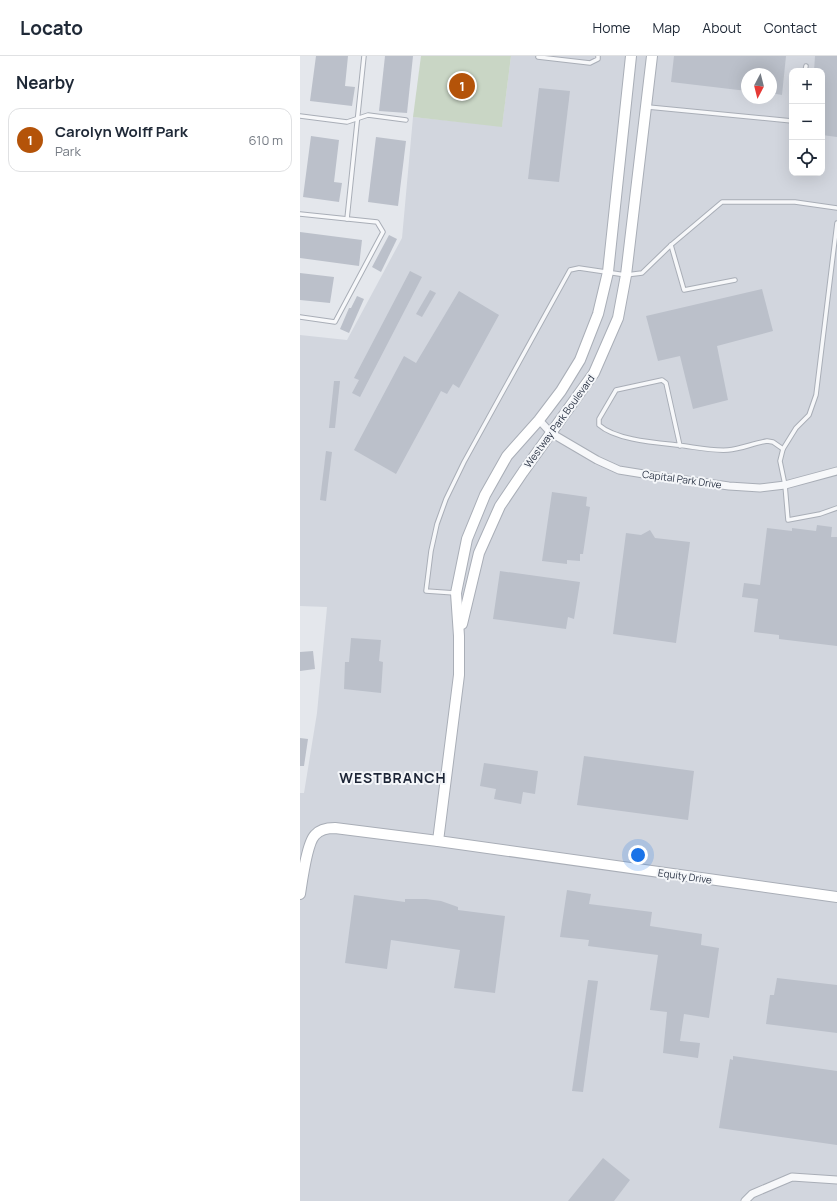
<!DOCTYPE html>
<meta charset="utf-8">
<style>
:root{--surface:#fff;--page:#f6f6f7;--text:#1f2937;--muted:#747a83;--line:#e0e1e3;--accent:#b45309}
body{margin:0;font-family:Manrope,sans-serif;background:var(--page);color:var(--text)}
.controls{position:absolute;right:12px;top:12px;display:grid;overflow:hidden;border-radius:8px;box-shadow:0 4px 16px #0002}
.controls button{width:36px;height:36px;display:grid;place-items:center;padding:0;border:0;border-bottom:1px solid var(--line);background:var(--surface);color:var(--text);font:20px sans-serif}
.compass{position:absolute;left:441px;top:12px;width:36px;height:36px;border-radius:50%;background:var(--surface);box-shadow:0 4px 16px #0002;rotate:187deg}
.you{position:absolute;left:338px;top:799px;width:14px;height:14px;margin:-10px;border:3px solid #fff;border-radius:50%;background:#1a73e8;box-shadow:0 0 0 6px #1a73e833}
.badge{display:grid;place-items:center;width:26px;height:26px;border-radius:50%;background:var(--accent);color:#fff;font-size:13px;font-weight:700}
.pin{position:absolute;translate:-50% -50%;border:2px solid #fff;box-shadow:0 1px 4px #0006}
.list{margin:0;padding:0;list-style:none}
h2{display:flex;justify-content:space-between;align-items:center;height:52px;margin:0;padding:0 16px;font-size:17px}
h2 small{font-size:13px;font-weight:400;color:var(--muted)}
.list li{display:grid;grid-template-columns:26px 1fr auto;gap:12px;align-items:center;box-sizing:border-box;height:64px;margin:0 8px 8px;padding:0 8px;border:1px solid var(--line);border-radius:12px}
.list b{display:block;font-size:15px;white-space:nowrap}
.list p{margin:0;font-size:13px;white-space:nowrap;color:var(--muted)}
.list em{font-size:13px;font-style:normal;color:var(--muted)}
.icon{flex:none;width:22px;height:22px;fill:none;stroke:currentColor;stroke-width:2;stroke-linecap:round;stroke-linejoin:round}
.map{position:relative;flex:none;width:537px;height:1145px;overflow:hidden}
header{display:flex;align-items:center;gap:24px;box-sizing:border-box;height:56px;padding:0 20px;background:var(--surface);border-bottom:1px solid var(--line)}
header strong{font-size:19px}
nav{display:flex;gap:22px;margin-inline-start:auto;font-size:14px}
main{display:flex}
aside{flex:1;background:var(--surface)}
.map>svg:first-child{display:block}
.built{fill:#d2d6de;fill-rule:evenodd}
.green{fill:#c9d6c5}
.building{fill:#bbc0ca}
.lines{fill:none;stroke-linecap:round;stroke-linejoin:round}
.lane-casing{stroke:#a9aeb7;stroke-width:5.5}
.street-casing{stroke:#a9aeb7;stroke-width:9}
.secondary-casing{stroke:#a9aeb7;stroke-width:12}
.lane{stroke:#f7f8fa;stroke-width:3.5}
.street{stroke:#f7f8fa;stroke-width:7}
.secondary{stroke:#fff;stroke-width:10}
.labels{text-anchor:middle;stroke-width:4;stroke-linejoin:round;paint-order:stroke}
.street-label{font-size:10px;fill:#2b3445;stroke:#f4f6f9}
.district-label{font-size:14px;font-weight:bold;letter-spacing:1px;fill:#1d2536;stroke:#f4f6f9}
</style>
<header>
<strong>Locato</strong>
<nav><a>Home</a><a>Map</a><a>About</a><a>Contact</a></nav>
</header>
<main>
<aside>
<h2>Nearby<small></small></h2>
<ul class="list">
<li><span class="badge">1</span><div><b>Carolyn Wolff Park</b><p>Park</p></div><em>610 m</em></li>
</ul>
</aside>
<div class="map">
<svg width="537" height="1145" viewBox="0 0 537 1145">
<rect width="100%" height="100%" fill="#e4e7ec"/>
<path class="built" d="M 211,0 L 537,0 L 537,1145 L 0,1145 L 0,737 L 4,737 L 17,657 L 27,551 L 0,550 L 0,279 L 47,284 L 102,182 L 113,61 L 202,70 ZM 492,15 L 522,15 L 522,117 L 492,117 ZM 447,18 L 471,18 L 471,42 L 447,42 Z"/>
<polygon class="green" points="121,0 211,0 202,71 113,61"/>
<g class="building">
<polygon points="16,0 48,0 45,30 55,31 52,50 10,45"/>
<polygon points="85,0 113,0 107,57 79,55"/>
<polygon points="374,0 486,0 482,39 471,37 471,18 447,18 447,35 371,26"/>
<polygon points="515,0 537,0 537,81 522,79 522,15 514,15"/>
<polygon points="239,32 270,35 259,126 228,123"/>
<polygon points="11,80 39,84 34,126 42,127 39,146 3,141"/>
<polygon points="76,81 106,85 98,150 68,146"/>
<polygon points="0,176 62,184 59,210 0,202"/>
<polygon points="89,179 97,183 81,216 72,211"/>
<polygon points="110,215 122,221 60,341 52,337 59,324 54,322"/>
<polygon points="0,217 34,221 30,247 0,244"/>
<polygon points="462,233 473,275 417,290 428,344 393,353 380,300 358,305 346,260"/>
<polygon points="130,234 136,237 122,261 116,258"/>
<polygon points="159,235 199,259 159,332 153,328 147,338 141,335 96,418 54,394 104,300 116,307"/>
<polygon points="57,240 64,243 49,277 40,273 49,252 51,252"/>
<polygon points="34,325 40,325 35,372 29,372"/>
<polygon points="26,395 32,396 26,445 20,444"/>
<polygon points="252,436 287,441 286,450 290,451 283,498 280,498 280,505 267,504 267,508 242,505"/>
<polygon points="517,469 532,471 531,481 537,481 537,590 479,583 479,579 454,576 458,543 442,541 444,527 460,529 467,472 492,475 492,472 516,475"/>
<polygon points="350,474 355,482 390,486 376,587 313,578 326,477 341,479"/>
<polygon points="200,515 280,526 274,563 268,561 266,573 193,563"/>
<polygon points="51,582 81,584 79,605 83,606 81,637 44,633 45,606 49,606"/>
<polygon points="13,595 15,613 0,615 0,596"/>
<polygon points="0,682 8,683 4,710 0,710"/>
<polygon points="284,700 394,715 388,764 277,749"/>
<polygon points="184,707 238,715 235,738 223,736 221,748 194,743 196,733 180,730"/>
<polygon points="267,834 291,838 289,848 352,856 350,870 402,878 401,889 419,892 409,962 384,958 380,985 400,987 398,1002 363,997 367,956 350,954 358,899 288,890 289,884 260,881"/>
<polygon points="54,839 105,846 105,843 126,843 141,845 158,851 158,854 205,860 195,937 154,932 160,894 91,884 87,913 45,907"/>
<polygon points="477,922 537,929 537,977 466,968 470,939 474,939"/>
<polygon points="288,924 298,925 283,1036 272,1035"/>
<polygon points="433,1000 537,1015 537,1089 419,1072 430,1003 433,1004"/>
<polygon points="303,1102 330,1124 314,1145 268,1145"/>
</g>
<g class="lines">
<defs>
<g id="lane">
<polyline points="239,0 238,1 290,7 298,3 298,0"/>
<polyline points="505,15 506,10"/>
<polyline points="348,51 492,65"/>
<polyline points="0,60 47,66 68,59 106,64"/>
<polyline points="0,158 77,166 83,176 35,266 0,261"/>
<polyline points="47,163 64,0"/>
<polyline points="537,167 516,339 509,359 496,372 483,393 480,405 485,429 488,464 520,458 537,452"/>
<polyline points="371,189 384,234 435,224"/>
<path d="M 380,390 L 366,327 L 362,324 L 316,334 L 299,363 L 299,369 C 317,385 361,387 385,390 C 399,392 414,395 428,394 C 441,393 454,387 467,385 L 473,386 L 483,393"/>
<polyline points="155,537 126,535 131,495 137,468 146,443 164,406 270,214 279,212 326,219 342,217 371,189 422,146 495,146 537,152"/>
</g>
<g id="street">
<polyline points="239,364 251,377 297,404 319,414 350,419 429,430 460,432 485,429 537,415"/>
<polyline points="445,1145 452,1138 492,1121 537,1124"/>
</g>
<g id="secondary">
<polyline points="162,568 179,497 200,450 223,416 294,317 318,262 326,219 352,0"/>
<polyline points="138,785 159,619 159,580 156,537 167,483 185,439 207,400 239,364 261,335 280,304 298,258 308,216 331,0"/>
<path d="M 0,838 C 2,825 7,787 15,779 C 20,773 27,772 35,772 L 138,785 L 537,841"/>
</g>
</defs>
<use href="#lane" class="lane-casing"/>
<use href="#street" class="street-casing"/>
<use href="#secondary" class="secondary-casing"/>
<use href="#lane" class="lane"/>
<use href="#street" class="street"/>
<use href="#secondary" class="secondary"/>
</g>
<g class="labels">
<g class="street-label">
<text transform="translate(259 365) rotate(-54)" y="4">Westway Park Boulevard</text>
<text transform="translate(382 423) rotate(8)" y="4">Capital Park Drive</text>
<text transform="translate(385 820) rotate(8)" y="4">Equity Drive</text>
</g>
<g class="district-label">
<text x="93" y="727">WESTBRANCH</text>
</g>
</g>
</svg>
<div class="controls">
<button>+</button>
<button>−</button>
<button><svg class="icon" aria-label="locate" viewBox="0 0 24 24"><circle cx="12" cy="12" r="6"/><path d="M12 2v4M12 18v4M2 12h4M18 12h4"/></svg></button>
</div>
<svg class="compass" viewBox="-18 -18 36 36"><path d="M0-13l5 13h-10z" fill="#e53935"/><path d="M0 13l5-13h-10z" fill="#747a83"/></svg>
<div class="you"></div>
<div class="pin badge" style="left:162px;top:30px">1</div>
</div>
</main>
